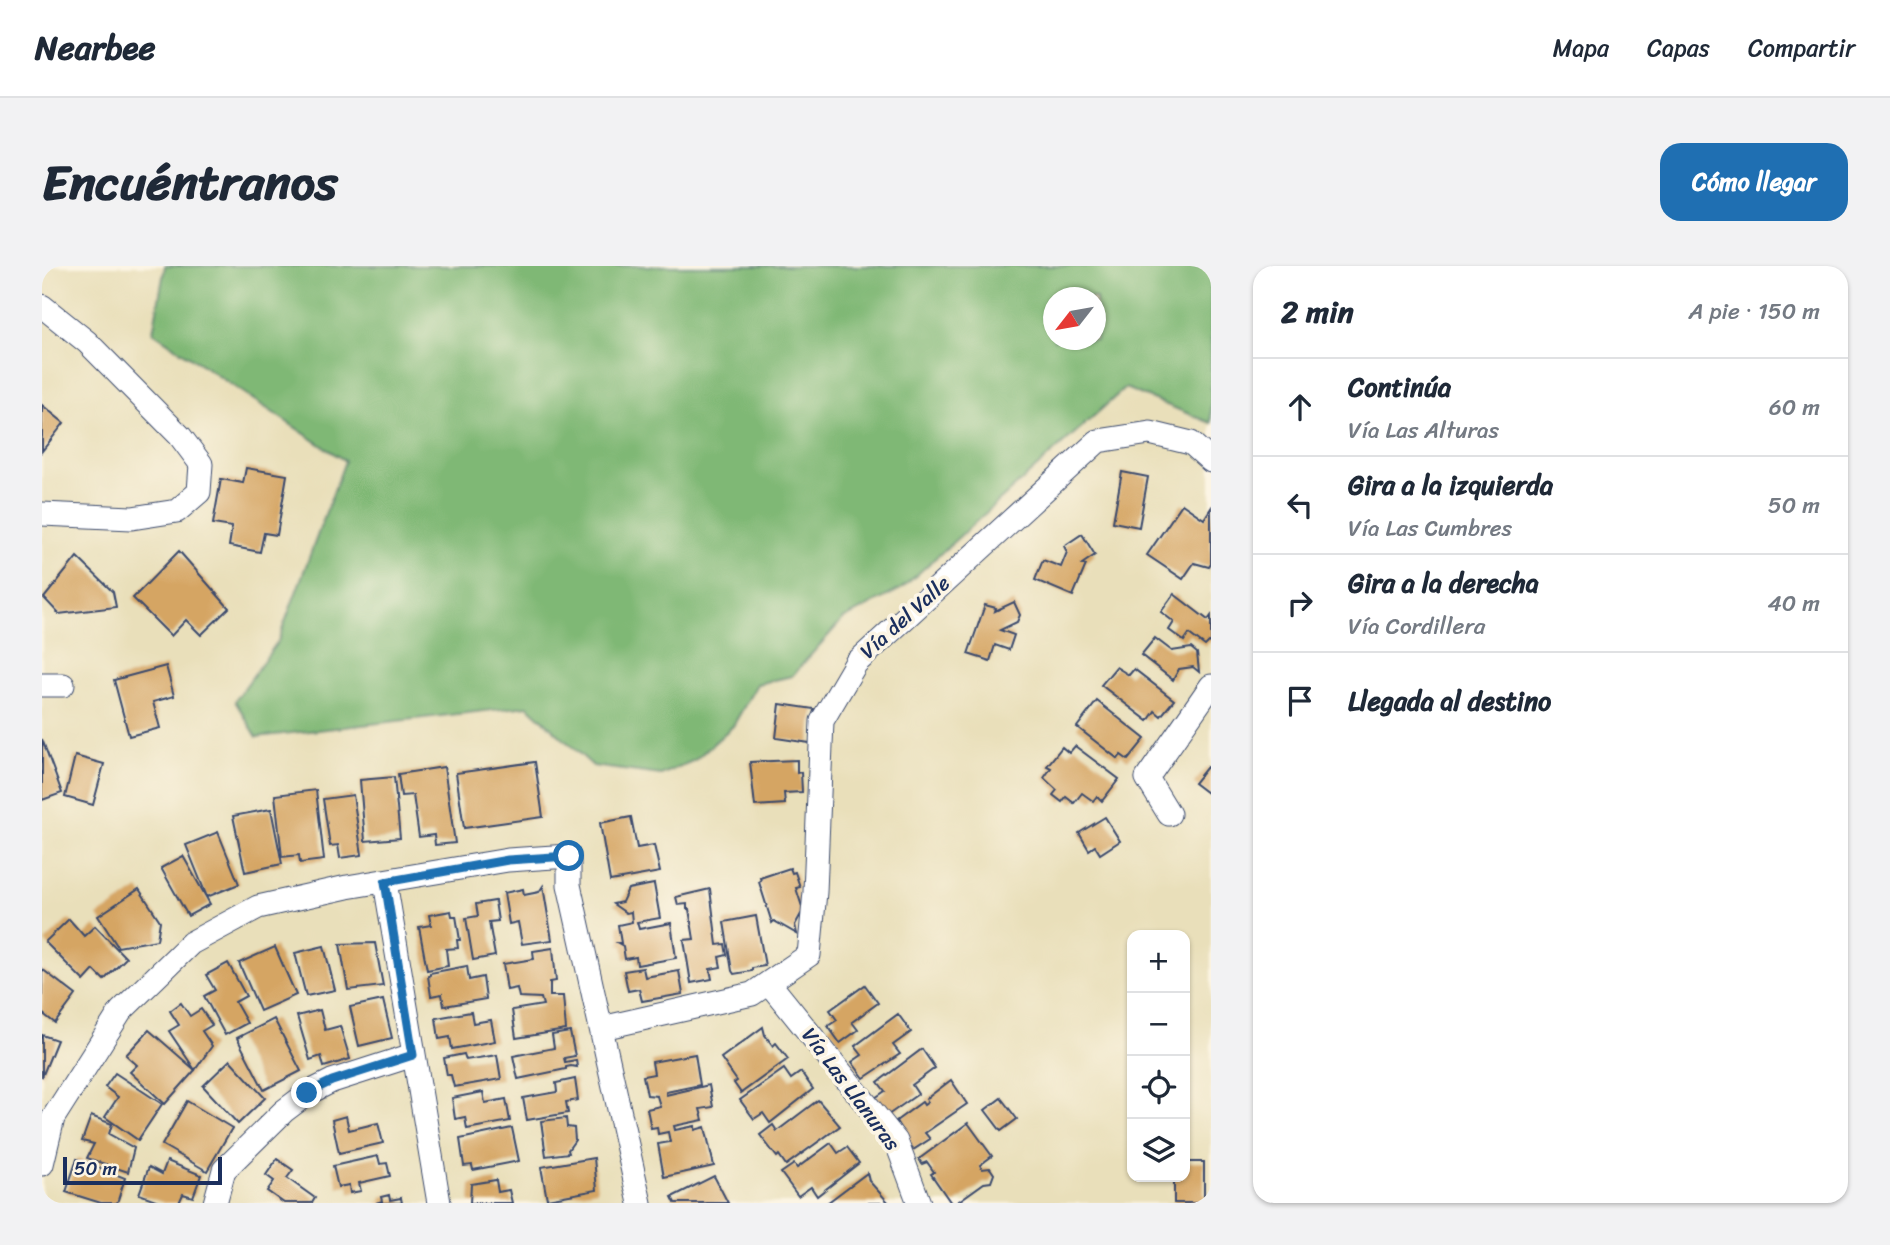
<!DOCTYPE html>
<html lang="es">
<meta charset="utf-8">
<style>
:root{--surface:#fff;--page:#f2f2f3;--text:#1f2937;--muted:#747a83;--line:#e0e1e3;--accent:#1f6fb2}
body{margin:0;font-family:Sriracha,sans-serif;background:var(--page);color:var(--text)}
.controls{position:absolute;right:21px;bottom:21px;display:grid;overflow:hidden;border-radius:14px;box-shadow:0 2px 5px #0004}
.controls button{width:63px;height:63px;display:grid;place-items:center;padding:0;border:0;border-bottom:2px solid var(--line);background:var(--surface);color:var(--text);font:35px sans-serif}
.compass{position:absolute;left:1001px;top:21px;width:63px;height:63px;border-radius:50%;background:var(--surface);box-shadow:0 2px 5px #0004;rotate:239deg}
.scale{position:absolute;left:21px;bottom:18px;width:159px;box-sizing:border-box;padding-left:7px;border:4px solid #1b2f5e;border-top:0;font-size:19px;line-height:24px;white-space:nowrap;color:#1b2f5e;-webkit-text-stroke:5px #fcf5e5;paint-order:stroke}
.stop{position:absolute;width:21px;height:21px;margin:-16px;border:5px solid #1f6fb2;border-radius:50%;background:#fff}
.stop.end{background:#1f6fb2;border-color:#fff;box-shadow:0 2px 7px #0008}
.list{margin:0;padding:0;list-style:none}
h2{display:flex;justify-content:space-between;align-items:center;height:91px;margin:0;padding:0 28px;font-size:30px}
h2 small{font-size:23px;font-weight:400;color:var(--muted)}
.list li{display:grid;grid-template-columns:46px 1fr auto;gap:21px;align-items:center;box-sizing:border-box;height:98px;padding:0 28px;border-top:2px solid var(--line)}
.list b{display:block;font-size:26px;white-space:nowrap}
.list p{margin:0;font-size:23px;white-space:nowrap;color:var(--muted)}
.list em{font-size:23px;font-style:normal;color:var(--muted)}
.icon{flex:none;width:38px;height:38px;fill:none;stroke:currentColor;stroke-width:2;stroke-linecap:round;stroke-linejoin:round}
.map{position:relative;flex:none;width:1169px;height:937px;overflow:hidden;border-radius:21px}
header{display:flex;align-items:center;gap:42px;box-sizing:border-box;height:98px;padding:0 35px;background:var(--surface);border-bottom:2px solid var(--line)}
header strong{font-size:33px}
nav{display:flex;gap:38px;margin-inline-start:auto;font-size:24px}
.intro{display:flex;align-items:center;justify-content:space-between;box-sizing:border-box;height:168px;padding:0 42px}
h1{margin:0;font-size:49px}
.button{padding:18px 32px;border-radius:21px;background:var(--accent);color:#fff;font-size:24px;font-weight:700}
main{display:flex;gap:42px;padding:0 42px}
aside{flex:1;background:var(--surface);border-radius:21px;box-shadow:0 2px 5px #0004}
.map>svg:first-child{display:block}
.forest{fill:#7fb875;stroke:#4d746a;stroke-width:2;fill-rule:evenodd}
.building{fill:#d5a564}
.lines{fill:none;stroke-linecap:round;stroke-linejoin:round}
.minor-casing{stroke:#3a496c;stroke-width:25}
.minor{stroke:#fff;stroke-width:23}
.route{stroke:#1f6fb2;stroke-width:9}
.labels{text-anchor:middle;stroke-width:7;stroke-linejoin:round;paint-order:stroke}
.street-label{font-size:21px;fill:#1b2f5e;stroke:#fcf5e5}
</style>
<header>
<strong>Nearbee</strong>
<nav><a>Mapa</a><a>Capas</a><a>Compartir</a></nav>
</header>
<div class="intro"><h1>Encuéntranos</h1><a class="button">Cómo llegar</a></div>
<main>
<div class="map">
<svg width="1169" height="937" viewBox="0 0 1169 937">
<rect width="100%" height="100%" fill="#fcf5e5"/>
<filter id="ink" filterUnits="userSpaceOnUse"><feTurbulence type="fractalNoise" baseFrequency=".0143" numOctaves="2"/><feDisplacementMap in="SourceGraphic" scale="14" xChannelSelector="R" yChannelSelector="G"/><feConvolveMatrix kernelMatrix="1 2 1 2 8 2 1 2 1" color-interpolation-filters="sRGB"/></filter>
<filter id="wash" filterUnits="userSpaceOnUse"><feTurbulence type="fractalNoise" baseFrequency=".00686" numOctaves="4" result="noise"/><feDisplacementMap in="SourceGraphic" scale="28" xChannelSelector="R" yChannelSelector="G"/><feGaussianBlur stdDeviation="1.57" result="paint"/><feColorMatrix in="noise" values="0 0 0 0 0 0 0 0 0 0 0 0 0 0 0 0 0 1.4 0 .05"/><feComposite in="paint" operator="in"/></filter>
<g filter="url(#wash)">
<rect width="100%" height="100%" fill="#e9dfba"/>
<path class="forest" d="M 123,0 L 1169,0 L 1169,157 L 1083,122 L 859,323 L 801,353 L 750,410 L 715,418 L 691,460 L 653,494 L 619,509 L 551,500 L 486,440 L 215,471 L 193,435 L 236,375 L 303,195 L 111,66 ZM 1012,32 L 1054,32 L 1054,74 L 1012,74 Z"/>
<g id="blocks">
<g class="building">
<polygon points="0,139 22,157 0,185"/>
<polygon points="204,202 245,209 235,269 222,267 218,286 187,280 190,261 171,258 179,213 201,217"/>
<polygon points="1080,206 1106,211 1097,261 1071,256"/>
<polygon points="1140,238 1162,253 1169,242 1169,298 1167,301 1152,297 1141,313 1105,289"/>
<polygon points="1040,268 1053,289 1040,298 1044,299 1031,330 993,314 1001,294 1019,301 1025,286 1022,280"/>
<polygon points="137,285 187,342 159,369 144,354 129,370 91,332"/>
<polygon points="35,291 71,326 74,341 17,348 2,332"/>
<polygon points="1132,328 1166,354 1169,350 1169,377 1167,376 1163,380 1147,368 1142,375 1127,364 1132,356 1119,346"/>
<polygon points="972,336 978,349 975,356 958,364 972,369 967,384 953,379 948,395 926,388 943,339 954,342 953,345"/>
<polygon points="1113,372 1130,385 1149,382 1155,387 1157,406 1151,401 1137,403 1131,414 1099,389"/>
<polygon points="124,400 132,430 111,436 118,462 87,470 72,414"/>
<polygon points="1074,401 1087,409 1092,403 1132,434 1119,450 1113,445 1106,455 1059,419"/>
<polygon points="1055,435 1103,473 1086,494 1079,489 1076,493 1035,461"/>
<polygon points="738,438 772,443 768,477 734,472"/>
<polygon points="0,473 20,527 0,534"/>
<polygon points="1033,480 1077,513 1060,535 1055,530 1051,535 1040,527 1032,537 1024,531 1020,536 1011,529 1015,524 1002,512 1009,502 1005,500 1020,481 1027,487"/>
<polygon points="33,490 62,498 51,539 23,531"/>
<polygon points="755,494 755,507 759,506 760,526 742,527 743,538 713,540 708,496"/>
<polygon points="493,496 501,551 422,562 414,507"/>
<polygon points="402,501 413,577 393,579 392,569 377,571 371,529 359,530 356,508"/>
<polygon points="1165,501 1169,504 1169,530 1152,517"/>
<polygon points="352,511 358,572 323,575 318,514"/>
<polygon points="274,524 282,594 258,597 257,589 240,591 233,529"/>
<polygon points="311,529 320,589 298,592 296,579 288,580 281,533"/>
<polygon points="229,543 240,598 203,606 191,550"/>
<polygon points="589,551 595,582 612,579 618,606 568,615 558,557"/>
<polygon points="1063,551 1078,575 1058,588 1053,580 1047,584 1037,567"/>
<polygon points="176,566 197,618 165,631 144,579"/>
<polygon points="141,590 168,638 146,650 119,602"/>
<polygon points="748,602 750,607 753,606 758,621 754,622 762,647 759,648 753,659 755,668 732,655 730,657 717,616 719,615 718,612"/>
<polygon points="612,618 618,652 595,656 597,663 629,657 634,692 595,699 594,691 583,693 581,680 576,677 579,677 576,659 590,656 589,646 584,647 571,638 580,636 586,623"/>
<polygon points="501,620 510,674 480,678 476,656 467,658 462,627 481,623 482,629 497,626"/>
<polygon points="97,623 118,655 115,674 76,681 56,650"/>
<polygon points="668,623 675,679 683,678 685,689 677,691 679,701 668,703 670,713 649,717 642,674 652,673 647,643 645,643 645,638 636,639 634,631"/>
<polygon points="453,635 456,655 447,656 453,690 431,694 424,652 436,650 434,638"/>
<polygon points="409,645 410,650 414,650 418,674 415,674 416,682 404,683 406,700 385,704 377,661 389,659 387,649"/>
<polygon points="714,650 723,700 710,702 710,705 692,708 690,705 682,656"/>
<polygon points="27,653 42,670 53,660 84,692 62,714 52,704 42,715 3,676"/>
<polygon points="333,677 341,720 306,724 298,678"/>
<polygon points="282,680 293,724 264,730 253,687"/>
<polygon points="233,681 254,729 218,745 197,697"/>
<polygon points="511,682 514,715 508,716 508,730 521,730 524,764 474,772 470,744 501,739 499,732 477,731 475,722 465,724 461,698 492,693 491,685"/>
<polygon points="186,697 204,730 193,736 205,757 183,769 162,730 173,724 164,709"/>
<polygon points="425,700 427,714 441,711 444,733 402,740 400,728 389,730 386,710 388,709 388,707"/>
<polygon points="601,702 603,711 637,705 641,728 600,735 597,723 586,725 582,705"/>
<polygon points="0,703 34,729 13,757 0,747"/>
<polygon points="823,719 836,737 810,756 816,764 798,777 786,760 795,754 788,744"/>
<polygon points="341,734 350,772 317,780 308,741"/>
<polygon points="139,737 148,750 159,743 170,759 160,765 170,780 153,804 127,765 137,759 128,745"/>
<polygon points="278,744 283,764 298,760 308,793 282,801 279,790 268,794 255,750"/>
<polygon points="429,746 431,757 449,754 453,775 410,783 408,771 397,773 394,752"/>
<polygon points="856,748 869,766 851,779 858,788 822,812 810,796 820,789 813,780"/>
<polygon points="232,753 259,805 222,824 195,772"/>
<polygon points="721,761 723,769 731,780 734,777 746,793 699,827 692,817 695,815 679,792"/>
<polygon points="107,764 153,804 123,838 88,806 95,799 84,789"/>
<polygon points="528,766 533,790 522,792 523,796 534,794 535,801 529,800 524,801 524,803 476,813 471,790 512,782 510,769"/>
<polygon points="0,769 15,774 0,811"/>
<polygon points="880,783 893,802 870,819 876,828 846,849 833,832 843,825 836,816"/>
<polygon points="422,788 424,794 455,789 459,813 412,821 409,809 405,809 402,792"/>
<polygon points="653,788 658,819 624,826 624,829 667,819 671,841 658,843 661,854 632,860 633,864 653,860 653,864 663,861 672,900 622,911 616,878 628,876 626,866 616,868 615,861 609,862 605,843 618,840 615,830 605,829 601,810 612,808 610,796"/>
<polygon points="188,794 223,832 196,858 161,820"/>
<polygon points="742,803 749,813 759,806 771,823 728,857 721,847 712,853 698,834"/>
<polygon points="73,807 120,838 96,874 63,851 76,831 63,821"/>
<polygon points="533,813 536,834 524,836 526,847 485,854 481,832 515,826 514,817"/>
<polygon points="909,814 925,838 883,867 888,873 871,884 854,855 880,836 882,839 886,836 884,833"/>
<polygon points="441,826 443,837 464,833 468,855 425,863 423,851 413,853 410,832"/>
<polygon points="959,832 975,853 959,865 943,844"/>
<polygon points="776,834 798,860 744,899 737,889 735,891 718,869 731,859 735,865"/>
<polygon points="145,835 190,862 165,905 120,879"/>
<polygon points="49,850 70,858 67,868 92,882 86,906 45,892 52,878 40,875"/>
<polygon points="304,850 307,864 336,857 341,877 297,887 290,854"/>
<polygon points="524,852 525,861 532,862 533,874 526,884 527,887 504,890 499,855"/>
<polygon points="926,857 950,890 938,899 940,903 948,902 952,908 949,916 942,917 914,937 909,937 889,908 892,906 885,896 880,898 877,893"/>
<polygon points="470,862 477,895 431,904 430,899 422,900 418,873"/>
<polygon points="789,877 796,887 805,881 817,897 775,930 769,921 756,930 739,907 752,898 755,902"/>
<polygon points="336,890 338,898 345,897 348,910 317,917 319,925 308,927 307,919 296,921 291,900"/>
<polygon points="552,892 555,924 505,933 499,901"/>
<polygon points="35,893 83,912 75,937 59,937 24,926"/>
<polygon points="235,893 251,904 245,912 273,932 270,937 242,937 225,925 232,915 224,909"/>
<polygon points="125,895 159,909 151,931 141,928 137,937 122,937 97,928 107,901 120,908"/>
<polygon points="1143,896 1162,896 1162,929 1167,929 1167,937 1132,937 1132,911 1143,911"/>
<polygon points="825,907 827,915 847,937 785,937"/>
<polygon points="672,910 686,937 633,937 630,931"/>
<polygon points="454,914 456,926 467,924 470,937 428,937 429,918"/>
<polygon points="347,929 348,934 359,932 360,937 334,937 340,935 339,931"/>
</g>
</g>
</g>
<g filter="url(#ink)">
<use href="#blocks" fill-opacity="0" stroke="#3a496c" stroke-width="2"/>
<g class="lines">
<defs>
<g id="minor">
<polyline points="0,40 45,76 138,170 159,198 157,226 135,245 90,252 0,248"/>
<polyline points="0,419 21,419"/>
<polyline points="1127,548 1105,512 1169,420"/>
<polyline points="343,616 397,937"/>
<polyline points="727,717 854,875 877,937"/>
<polyline points="560,762 710,728 767,689 773,626 780,455 814,397 1056,175 1108,167 1149,177 1169,195"/>
<polyline points="0,898 11,852 79,745 149,677 216,641 305,621 466,594 527,590 527,619 598,937"/>
<polyline points="173,937 182,904 242,845 266,827 290,815 371,789"/>
</g>
</defs>
<use href="#minor" class="minor-casing"/>
<use href="#minor" class="minor"/>
</g>
</g>
<g class="lines" filter="url(#ink)">
<polyline class="route" points="265,827 290,815 371,789 343,616 466,594 527,590"/>
</g>
<g class="labels">
<g class="street-label">
<text transform="translate(863 351) rotate(-42)" y="7">Vía del Valle</text>
<text transform="translate(809 823) rotate(53)" y="7">Vía Las Llanuras</text>
</g>
</g>
</svg>
<div class="controls">
<button>+</button>
<button>−</button>
<button><svg class="icon" aria-label="locate" viewBox="0 0 24 24"><circle cx="12" cy="12" r="6"/><path d="M12 2v4M12 18v4M2 12h4M18 12h4"/></svg></button>
<button><svg class="icon" aria-label="layers" viewBox="0 0 24 24"><path d="M12 4l9 5-9 5-9-5zM3 14l9 5 9-5"/></svg></button>
</div>
<svg class="compass" viewBox="-18 -18 36 36"><path d="M0-13l5 13h-10z" fill="#e53935"/><path d="M0 13l5-13h-10z" fill="#747a83"/></svg>
<div class="scale">50 m</div>
<div class="stop" style="left:527px;top:590px"></div>
<div class="stop end" style="left:265px;top:827px"></div>
</div>
<aside>
<h2>2 min<small>A pie · 150 m</small></h2>
<ul class="list">
<li><svg class="icon" aria-label="ahead" viewBox="0 0 24 24"><path d="M12 20V5M6 11l6-6 6 6"/></svg><div><b>Continúa</b><p>Vía Las Alturas</p></div><em>60 m</em></li>
<li><svg class="icon" aria-label="left" viewBox="0 0 24 24"><path d="M17 20v-9H6M10 6l-5 5 5 5"/></svg><div><b>Gira a la izquierda</b><p>Vía Las Cumbres</p></div><em>50 m</em></li>
<li><svg class="icon" aria-label="right" viewBox="0 0 24 24"><path d="M7 20v-9h11M14 6l5 5-5 5"/></svg><div><b>Gira a la derecha</b><p>Vía Cordillera</p></div><em>40 m</em></li>
<li><svg class="icon" aria-label="arrive" viewBox="0 0 24 24"><path d="M6 21V4h12l-3 4 3 4H6"/></svg><div><b>Llegada al destino</b></div></li>
</ul>
</aside>
</main>
